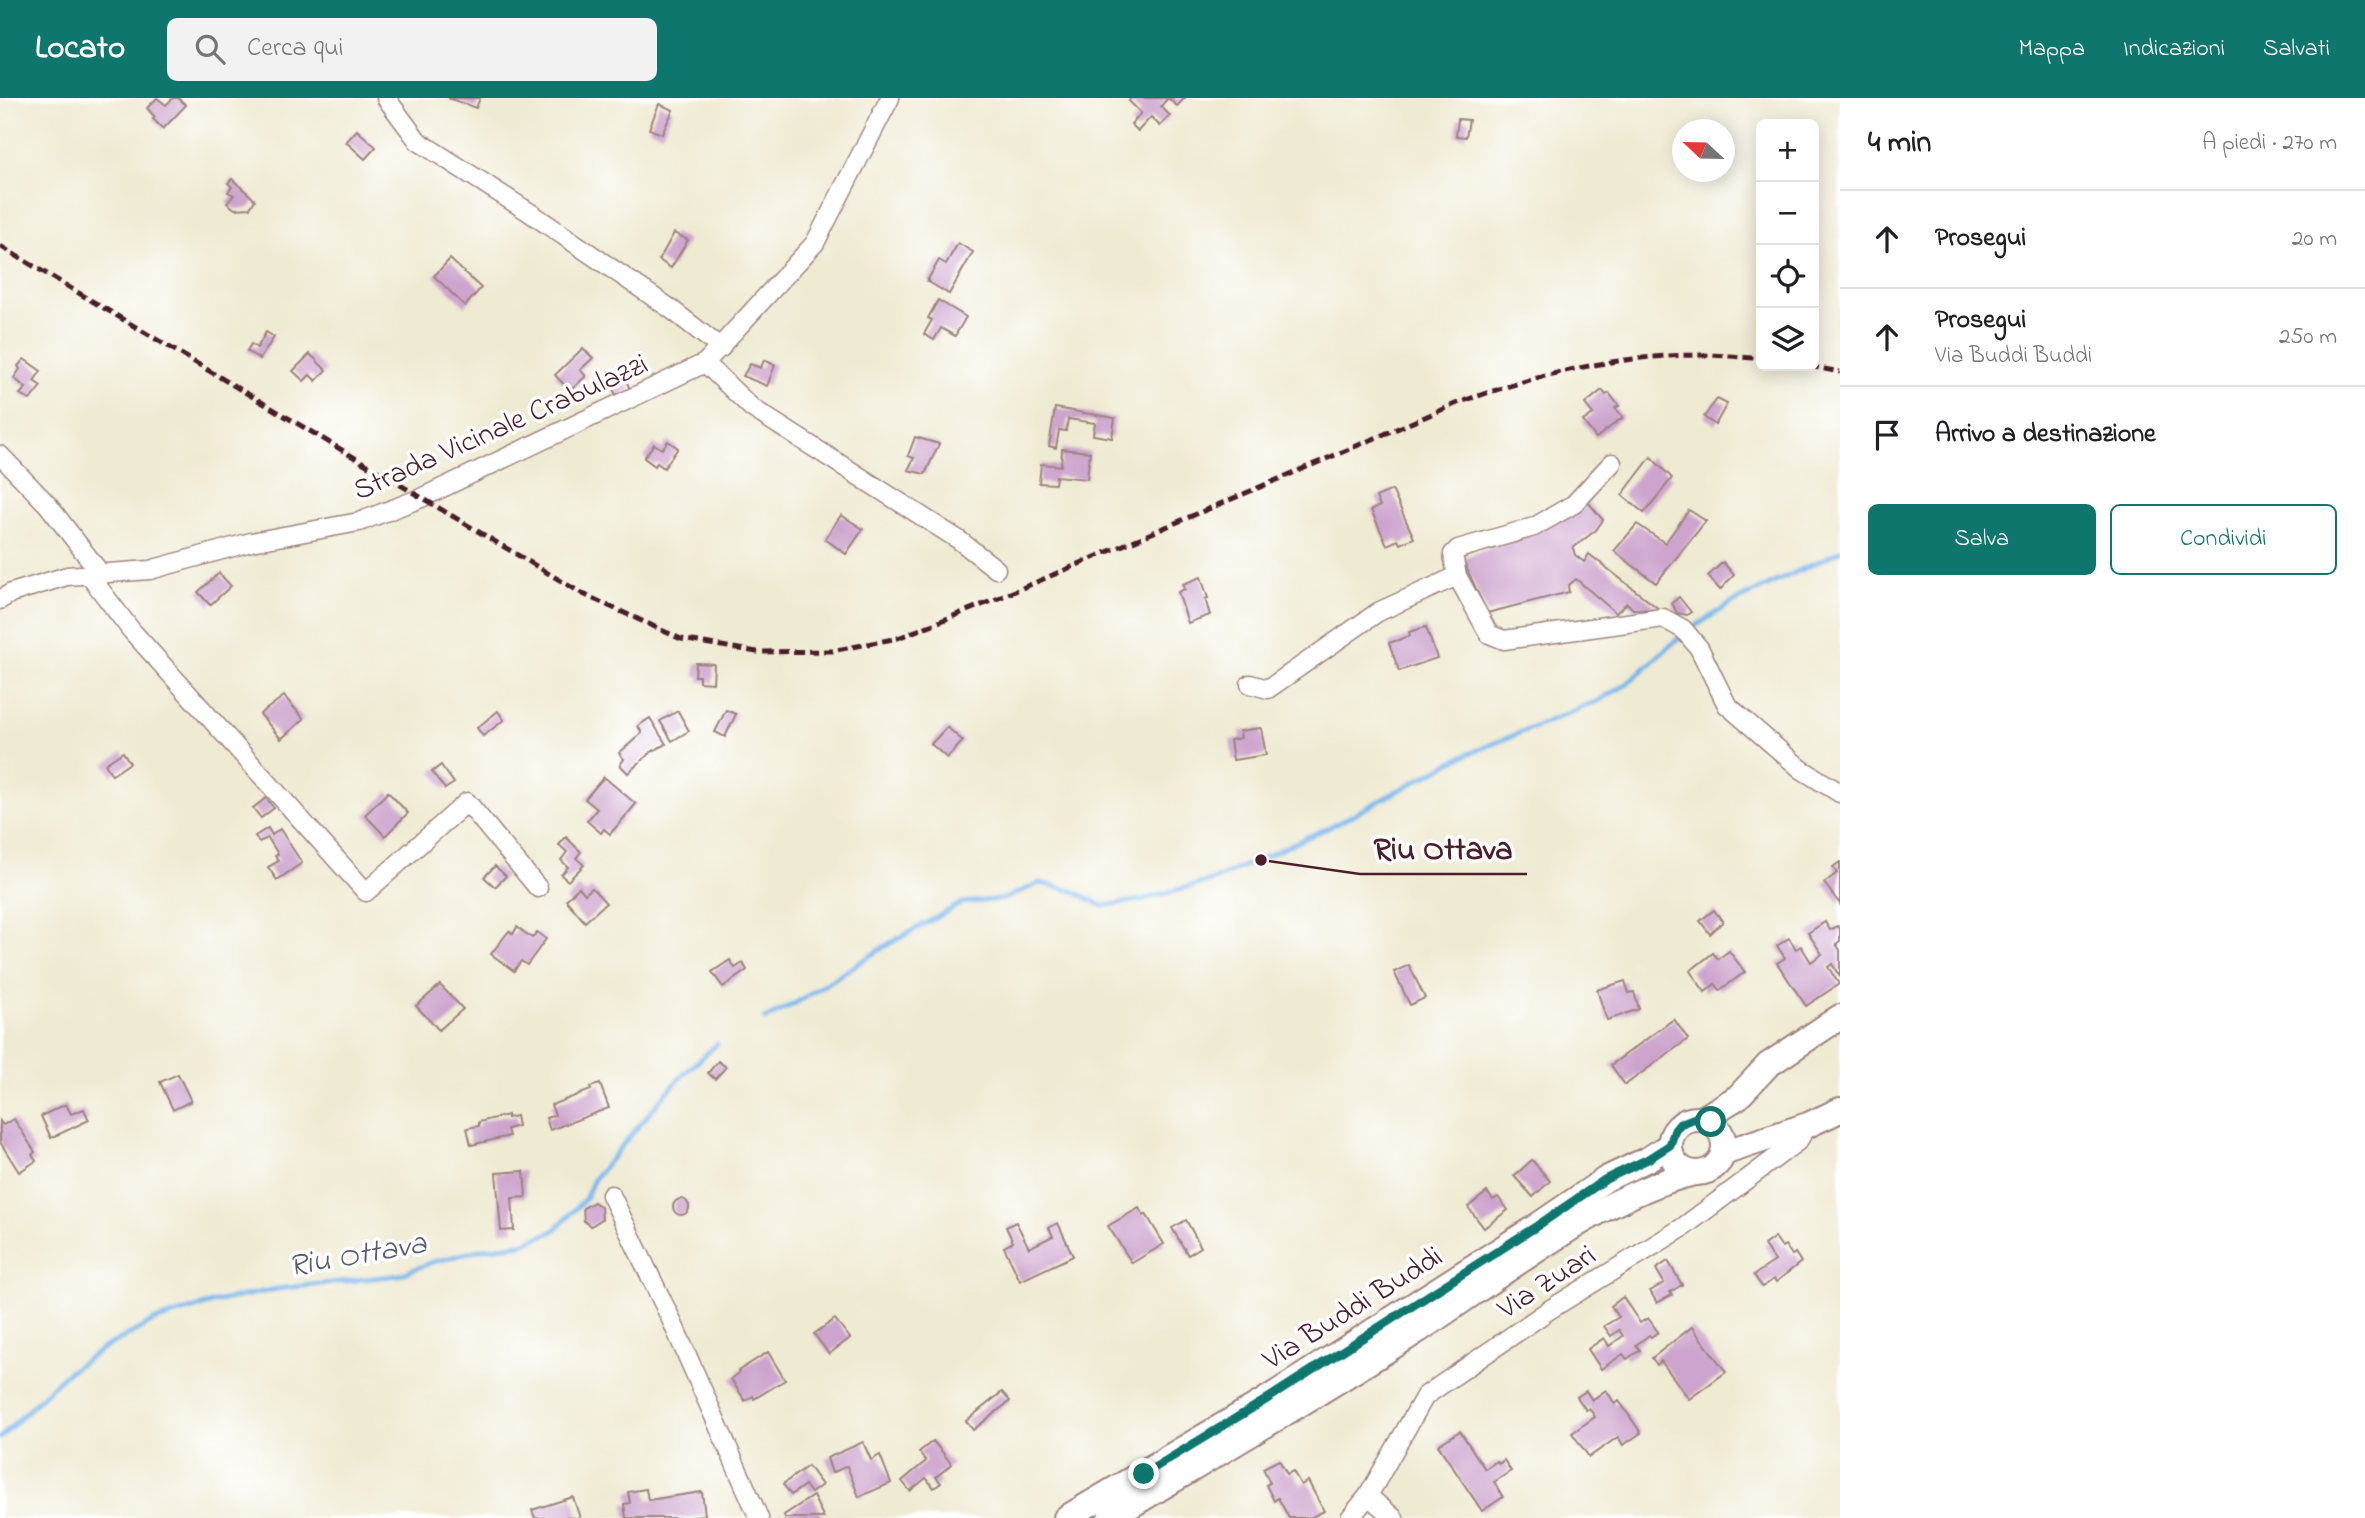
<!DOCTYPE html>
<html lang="it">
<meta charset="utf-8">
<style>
:root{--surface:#fff;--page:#f2f2f2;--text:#202124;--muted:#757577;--line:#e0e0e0;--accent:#0f766e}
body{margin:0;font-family:"Indie Flower",sans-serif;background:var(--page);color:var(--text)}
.controls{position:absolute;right:21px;top:21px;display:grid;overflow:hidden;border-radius:10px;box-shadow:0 4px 18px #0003}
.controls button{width:63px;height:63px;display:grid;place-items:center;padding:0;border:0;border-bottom:2px solid var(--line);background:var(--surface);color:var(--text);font:35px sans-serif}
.compass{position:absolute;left:1672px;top:21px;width:63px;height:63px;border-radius:50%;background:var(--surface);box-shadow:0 4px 18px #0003;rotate:292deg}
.stop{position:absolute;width:21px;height:21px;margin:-16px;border:5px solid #0f766e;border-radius:50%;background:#fff}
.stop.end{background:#0f766e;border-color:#fff;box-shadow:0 2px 7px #0008}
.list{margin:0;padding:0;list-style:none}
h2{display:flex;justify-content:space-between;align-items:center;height:91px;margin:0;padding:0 28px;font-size:30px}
h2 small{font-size:23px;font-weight:400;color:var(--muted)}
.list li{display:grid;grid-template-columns:46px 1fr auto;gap:21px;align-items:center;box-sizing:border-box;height:98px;padding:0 28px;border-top:2px solid var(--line)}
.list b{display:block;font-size:26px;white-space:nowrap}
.list p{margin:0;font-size:23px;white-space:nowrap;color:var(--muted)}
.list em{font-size:23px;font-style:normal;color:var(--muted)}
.actions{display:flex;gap:14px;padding:21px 28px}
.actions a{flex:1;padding:16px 0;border:2px solid var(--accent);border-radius:10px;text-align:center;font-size:24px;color:var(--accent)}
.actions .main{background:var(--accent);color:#fff}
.icon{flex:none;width:38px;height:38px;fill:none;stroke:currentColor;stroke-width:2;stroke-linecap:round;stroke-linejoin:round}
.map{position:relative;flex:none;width:1840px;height:1420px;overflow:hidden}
header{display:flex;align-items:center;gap:42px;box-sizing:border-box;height:98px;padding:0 35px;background:var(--accent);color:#fff}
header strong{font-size:33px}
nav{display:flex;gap:38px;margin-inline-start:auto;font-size:24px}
.search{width:490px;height:63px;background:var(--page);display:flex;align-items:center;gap:18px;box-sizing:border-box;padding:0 24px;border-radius:10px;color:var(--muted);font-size:26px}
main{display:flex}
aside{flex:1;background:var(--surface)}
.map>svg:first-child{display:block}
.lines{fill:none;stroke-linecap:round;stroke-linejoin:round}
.stream{stroke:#76b4e9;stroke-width:5}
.building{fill:#cda4ce}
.minor-casing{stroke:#9c847e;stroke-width:21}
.secondary-casing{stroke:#9c847e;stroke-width:28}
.minor{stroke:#fff;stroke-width:18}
.secondary{stroke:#fff;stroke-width:24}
.rail{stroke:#4a1f2b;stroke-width:5;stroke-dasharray:10 5;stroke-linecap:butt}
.route{stroke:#0f766e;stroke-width:9}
.labels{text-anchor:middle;stroke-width:7;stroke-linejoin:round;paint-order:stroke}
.street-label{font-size:30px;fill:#4a1f2b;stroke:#fff}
.water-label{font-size:32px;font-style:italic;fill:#5c5b77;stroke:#fff}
.leader{fill:none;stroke:#4a1f2b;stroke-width:2.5}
.callout-dot{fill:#4a1f2b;stroke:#fff;stroke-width:2.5}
.callout-label{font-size:32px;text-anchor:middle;font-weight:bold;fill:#4a1f2b;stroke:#fff;stroke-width:7;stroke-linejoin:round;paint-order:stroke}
</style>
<header>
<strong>Locato</strong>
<div class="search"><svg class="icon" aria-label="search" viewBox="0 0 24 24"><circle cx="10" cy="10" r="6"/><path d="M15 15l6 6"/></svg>Cerca qui</div>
<nav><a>Mappa</a><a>Indicazioni</a><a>Salvati</a></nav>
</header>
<main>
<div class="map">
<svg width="1840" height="1420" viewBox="0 0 1840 1420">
<rect width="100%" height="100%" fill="#fff"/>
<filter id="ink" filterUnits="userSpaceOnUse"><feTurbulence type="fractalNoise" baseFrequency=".0143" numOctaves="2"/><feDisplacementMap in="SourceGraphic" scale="14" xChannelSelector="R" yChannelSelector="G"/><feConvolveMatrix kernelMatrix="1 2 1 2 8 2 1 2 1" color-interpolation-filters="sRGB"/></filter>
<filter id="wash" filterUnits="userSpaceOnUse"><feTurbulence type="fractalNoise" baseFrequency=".00686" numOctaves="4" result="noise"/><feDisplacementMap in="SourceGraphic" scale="28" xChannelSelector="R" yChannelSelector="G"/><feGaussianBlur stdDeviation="1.57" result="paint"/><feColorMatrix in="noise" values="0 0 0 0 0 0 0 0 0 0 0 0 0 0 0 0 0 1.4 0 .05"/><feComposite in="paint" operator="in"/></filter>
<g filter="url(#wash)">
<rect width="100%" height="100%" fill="#efead2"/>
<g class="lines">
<g class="stream">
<polyline points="1694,529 1732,505 1840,453"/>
<polyline points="765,921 801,902 887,847 962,805 1003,801 1040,785 1073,793 1103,808 1141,802 1214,782 1338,725 1461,659 1600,602 1627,586 1681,538"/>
<polyline points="0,1340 64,1277 102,1251 154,1223 215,1204 277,1191 399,1177 433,1164 483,1151 522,1146 554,1133 585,1101 594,1081 663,999 684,976 717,946"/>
</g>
</g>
<g id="blocks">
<g class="building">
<polygon points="157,0 166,7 173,0 178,0 186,7 163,31 153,21 155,19 147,10"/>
<polygon points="448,0 480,0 476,10"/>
<polygon points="1131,0 1185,0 1177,8 1168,0 1161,8 1170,18 1160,28 1151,19 1138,33 1131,26 1141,15 1129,3"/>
<polygon points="659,6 673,12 662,36 649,31"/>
<polygon points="1458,21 1469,22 1466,39 1456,38"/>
<polygon points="357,32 376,49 365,61 346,44"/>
<polygon points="232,81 255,102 250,110 235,111 227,105 234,97 228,94 232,89 228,85"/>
<polygon points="674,135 688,142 671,170 659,162"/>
<polygon points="958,145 973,154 949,196 927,183 939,162 946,166"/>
<polygon points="450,161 481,190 465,208 434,178"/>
<polygon points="938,202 966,219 955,238 941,230 934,242 924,236 932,222 928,220"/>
<polygon points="266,234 274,239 260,261 247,253 251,246 257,250"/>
<polygon points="583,250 593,260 580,272 586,278 570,293 555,277"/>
<polygon points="310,256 326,272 316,283 310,277 304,283 293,273"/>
<polygon points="24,261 41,273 34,283 41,288 30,302 20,296 26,290 14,280 20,271 18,268"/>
<polygon points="764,262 775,267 767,288 743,278 750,266 761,270"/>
<polygon points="623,274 630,292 616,298 609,280"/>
<polygon points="1602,292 1606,297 1609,295 1619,308 1615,310 1623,319 1596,340 1583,323 1593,316 1585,306"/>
<polygon points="1717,301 1727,306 1715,327 1704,319"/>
<polygon points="1055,310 1115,320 1112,340 1093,337 1095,325 1068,321 1066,333 1059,332 1056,350 1049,348"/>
<polygon points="915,339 939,346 925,376 908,372 914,360 908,358"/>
<polygon points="668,343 678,350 664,370 657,365 655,368 644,360 654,346 662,351"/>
<polygon points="1062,351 1090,354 1087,381 1056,378 1055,386 1039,385 1041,366 1061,368"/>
<polygon points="1651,359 1672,380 1644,415 1622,397"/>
<polygon points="1392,392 1414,440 1400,446 1398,442 1387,447 1371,412 1380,408 1376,399"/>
<polygon points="1588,404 1603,422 1596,432 1573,450 1575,457 1584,464 1589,456 1660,512 1633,511 1627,505 1616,515 1576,481 1568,488 1569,494 1487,515 1462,460 1535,435"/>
<polygon points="1689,412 1706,423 1656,485 1614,453 1637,426 1665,445"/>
<polygon points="841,417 863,431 846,456 825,441"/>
<polygon points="1723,464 1734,477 1720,492 1708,478"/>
<polygon points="219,475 231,488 210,507 198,494"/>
<polygon points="1201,479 1208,500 1205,501 1210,517 1188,525 1178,494 1185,491 1183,486"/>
<polygon points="1679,499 1691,514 1687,517 1677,515 1672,505"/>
<polygon points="1426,529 1437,560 1399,573 1389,545 1410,538 1409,534"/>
<polygon points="696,565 714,566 713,585 699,584 699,578 695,578"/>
<polygon points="284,598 304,621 281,641 260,616"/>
<polygon points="726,612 736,616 725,639 715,634"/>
<polygon points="498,613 504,622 483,638 477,630"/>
<polygon points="678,613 689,633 672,643 660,623"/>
<polygon points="650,620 666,646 651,654 628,675 620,667 624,661 619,655 642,635 638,628"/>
<polygon points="947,629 963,643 947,660 931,646"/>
<polygon points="1261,630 1266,657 1233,662 1230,642 1241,640 1240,633"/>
<polygon points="123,654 130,665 112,677 105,666"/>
<polygon points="441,667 454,685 445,691 432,674"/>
<polygon points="604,679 636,706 610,736 604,731 601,735 587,723 597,711 585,701"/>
<polygon points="388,694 408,715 385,738 365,717"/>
<polygon points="266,700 274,710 261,720 253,710"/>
<polygon points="268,730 272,737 280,731 302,765 277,782 268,769 279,763 275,758 278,756 268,740 259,744 255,738"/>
<polygon points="566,739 581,754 576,760 584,767 568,783 561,777 568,769 561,762 567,754 559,747"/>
<polygon points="1840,764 1840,806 1824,785 1837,775 1833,769"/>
<polygon points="495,768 506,778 495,789 484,779"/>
<polygon points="579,789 585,796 592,790 606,805 585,824 566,802"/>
<polygon points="1714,812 1723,824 1710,836 1700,823"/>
<polygon points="1825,824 1830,832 1838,828 1840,831 1840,843 1836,846 1840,852 1840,879 1832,866 1828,869 1839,886 1806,908 1777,865 1785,860 1777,848 1789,840 1796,851 1801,848 1811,864 1822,856 1808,835"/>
<polygon points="517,829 532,840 537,834 546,841 527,867 521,863 514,873 491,856 509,833 513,836"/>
<polygon points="1729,853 1745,874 1720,892 1715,886 1705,894 1690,873 1713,855 1718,861"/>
<polygon points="730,862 735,870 743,865 747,872 723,889 712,874"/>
<polygon points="1409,867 1425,900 1410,907 1394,874"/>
<polygon points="1625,883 1629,895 1634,894 1639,911 1607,922 1597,892"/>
<polygon points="440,887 463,911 439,932 416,908"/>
<polygon points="1674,921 1688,941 1625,987 1611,967"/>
<polygon points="718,963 726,969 715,981 708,975"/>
<polygon points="178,976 191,1003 173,1012 160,984"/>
<polygon points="600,986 609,1010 550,1032 546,1020 555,1017 551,1007 591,992 590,989"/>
<polygon points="66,1006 71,1016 84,1011 89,1022 51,1040 41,1018"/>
<polygon points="507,1017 507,1020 516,1018 518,1028 507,1031 509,1038 471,1047 467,1030 479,1028 479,1024"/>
<polygon points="14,1021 35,1054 32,1057 36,1063 19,1074 0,1044 0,1023 3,1027"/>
<polygon points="1532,1062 1550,1083 1533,1099 1514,1078"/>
<polygon points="524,1073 526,1099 512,1100 514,1132 501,1133 496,1075"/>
<polygon points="1487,1094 1493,1102 1498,1099 1508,1112 1484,1130 1468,1109"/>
<circle cx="681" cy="1109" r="8"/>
<polygon points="594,1104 601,1109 602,1121 591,1128 584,1123 583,1110"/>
<polygon points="1139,1110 1144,1118 1146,1116 1164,1146 1132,1165 1108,1128"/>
<polygon points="1186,1122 1201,1149 1188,1157 1172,1130"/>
<polygon points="1016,1124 1029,1150 1053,1138 1049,1130 1058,1125 1073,1158 1020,1183 1004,1149 1013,1144 1006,1129"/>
<polygon points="1775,1139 1782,1149 1785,1147 1792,1157 1795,1155 1801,1164 1776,1184 1774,1181 1762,1189 1754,1177 1775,1163 1764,1147"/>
<polygon points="1668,1163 1682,1187 1670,1194 1672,1197 1657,1205 1650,1193 1664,1185 1656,1171"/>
<polygon points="1623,1199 1640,1225 1648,1220 1658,1234 1651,1239 1649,1237 1636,1247 1640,1252 1627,1261 1623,1256 1601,1271 1588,1251 1604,1240 1609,1248 1623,1238 1619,1232 1611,1238 1604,1228 1619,1219 1611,1208"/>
<polygon points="835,1221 850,1240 829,1256 814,1236"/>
<polygon points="1692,1229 1726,1274 1689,1301 1661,1263 1657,1267 1652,1260"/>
<polygon points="768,1254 785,1282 754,1301 753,1298 745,1303 731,1281 739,1275 738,1273"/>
<polygon points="1606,1292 1615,1306 1619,1303 1641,1335 1623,1347 1618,1339 1589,1359 1572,1335 1595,1319 1589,1310 1586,1312 1577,1299 1586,1293 1592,1302"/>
<polygon points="1002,1294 1010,1303 973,1332 966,1323"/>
<polygon points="1460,1333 1485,1371 1497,1363 1499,1366 1504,1362 1511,1373 1494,1384 1503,1399 1482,1413 1438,1347"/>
<polygon points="933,1343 952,1366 936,1379 941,1385 934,1390 926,1380 910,1393 902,1383 926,1363 919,1354"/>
<polygon points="863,1344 871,1362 880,1357 891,1385 859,1399 847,1368 832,1375 827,1360"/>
<polygon points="1279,1362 1287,1376 1293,1373 1301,1387 1308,1383 1324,1413 1310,1420 1289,1420 1278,1400 1274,1403 1266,1387 1270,1385 1263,1370"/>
<polygon points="808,1368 822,1387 811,1395 805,1387 791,1397 783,1386"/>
<polygon points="646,1391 648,1402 702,1394 705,1417 689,1420 626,1420 624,1406 630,1405 628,1394"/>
<polygon points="813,1398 824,1420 785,1420 784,1417"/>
<polygon points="573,1399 580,1420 535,1420 532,1412"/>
</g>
</g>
</g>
<g filter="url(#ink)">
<use href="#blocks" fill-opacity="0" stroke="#9c847e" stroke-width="2"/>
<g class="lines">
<defs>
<g id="minor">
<polyline points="386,0 418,43 529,114 671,211 721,250"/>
<polyline points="705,265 752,310 959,442 996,471"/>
<polyline points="0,357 48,407 101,476"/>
<polyline points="1612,365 1574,406 1534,429 1458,451 1453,456 1457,478 1489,536 1504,542 1663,520 1683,531 1699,550 1727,607 1801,671 1840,695"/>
<polyline points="89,477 131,532 366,794 467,704 538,790"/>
<polyline points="0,502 11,495 67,478 150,472 251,444 359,424 421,400 705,265 815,145 890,0"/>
<polyline points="1250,586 1268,591 1378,514 1457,478"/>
<polyline points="611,1097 670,1219 759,1420"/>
<polyline points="1368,1398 1394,1420"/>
<polyline points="1350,1420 1368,1398 1425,1298 1549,1212 1682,1130 1798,1043 1808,1027"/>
</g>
<g id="secondary">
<polyline points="1702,1021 1738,999 1768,967 1840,919"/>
<circle cx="1697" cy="1048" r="27"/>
<polyline points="1723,1055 1808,1027 1840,1012"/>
<polyline points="1066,1420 1264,1303 1537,1128 1606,1081 1648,1061 1670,1047"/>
<path d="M 1110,1420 C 1212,1359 1315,1299 1414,1235 C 1497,1182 1599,1097 1694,1075"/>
</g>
</defs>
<use href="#minor" class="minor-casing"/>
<use href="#secondary" class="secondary-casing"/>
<use href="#minor" class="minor"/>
<use href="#secondary" class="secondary"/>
<g class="rail">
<path d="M 0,148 L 583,496 L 681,541 L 757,554 L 832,553 L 898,540 L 994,502 L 1460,304 C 1561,269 1654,248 1761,261"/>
<polyline points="1809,268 1840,274"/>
</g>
</g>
</g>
<g class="lines" filter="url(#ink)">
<polyline class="route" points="1144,1376 1264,1303 1537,1128 1606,1081 1648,1061 1670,1047 1675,1032 1680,1026 1695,1020 1711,1024"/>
</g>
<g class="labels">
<g class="street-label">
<text transform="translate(500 328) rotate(-24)" y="10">Strada Vicinale Crabulazzi</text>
<text transform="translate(1546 1183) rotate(-33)" y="10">Via Zuari</text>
<text transform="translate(1352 1209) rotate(-32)" y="10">Via Buddi Buddi</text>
</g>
<g class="water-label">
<text transform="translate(357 1155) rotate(-10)" y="11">Riu Ottava</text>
</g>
</g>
<path class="leader" d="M1261 762L1360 776H1527"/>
<circle class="callout-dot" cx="1261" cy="762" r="7"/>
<g class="callout-label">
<text x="1443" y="761">Riu Ottava</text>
</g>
</svg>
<div class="controls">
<button>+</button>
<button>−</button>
<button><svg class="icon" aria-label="locate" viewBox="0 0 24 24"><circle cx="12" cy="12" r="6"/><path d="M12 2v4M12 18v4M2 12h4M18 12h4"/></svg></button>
<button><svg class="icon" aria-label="layers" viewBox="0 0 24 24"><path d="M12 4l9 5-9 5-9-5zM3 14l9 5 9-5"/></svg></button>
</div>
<svg class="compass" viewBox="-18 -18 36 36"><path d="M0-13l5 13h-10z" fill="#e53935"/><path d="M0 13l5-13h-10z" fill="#757577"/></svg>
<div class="stop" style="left:1711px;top:1024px"></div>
<div class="stop end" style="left:1144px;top:1376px"></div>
</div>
<aside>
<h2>4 min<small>A piedi · 270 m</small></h2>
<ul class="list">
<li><svg class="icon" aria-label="ahead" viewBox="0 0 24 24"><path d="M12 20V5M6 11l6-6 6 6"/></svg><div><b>Prosegui</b></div><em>20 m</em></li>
<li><svg class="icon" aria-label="ahead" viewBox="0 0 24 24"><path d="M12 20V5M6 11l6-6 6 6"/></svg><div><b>Prosegui</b><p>Via Buddi Buddi</p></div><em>250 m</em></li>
<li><svg class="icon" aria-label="arrive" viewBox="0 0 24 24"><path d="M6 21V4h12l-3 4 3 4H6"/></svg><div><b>Arrivo a destinazione</b></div></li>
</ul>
<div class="actions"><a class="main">Salva</a><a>Condividi</a></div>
</aside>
</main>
